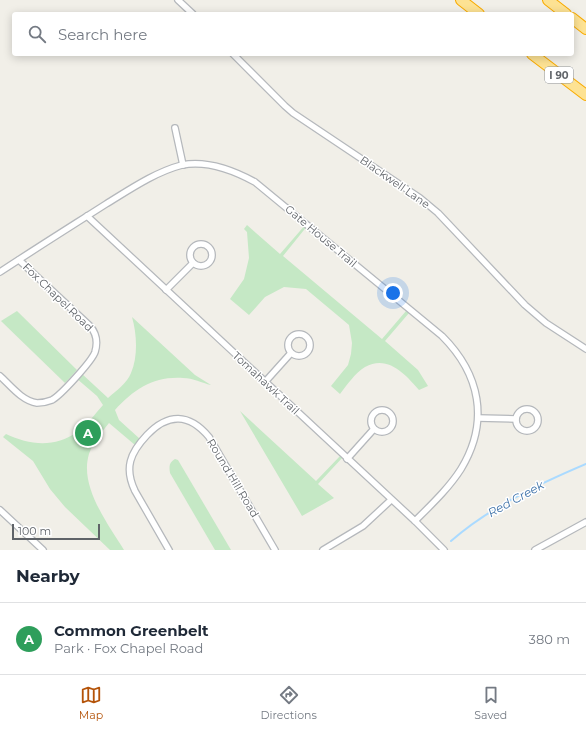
<!DOCTYPE html>
<meta charset="utf-8">
<style>
:root{--surface:#fff;--page:#f2f2f3;--text:#1f2937;--muted:#747a83;--line:#e0e1e3;--accent:#b45309}
body{margin:0;font-family:Montserrat,sans-serif;background:var(--page);color:var(--text)}
.scale{position:absolute;left:12px;bottom:10px;width:88px;box-sizing:border-box;padding-left:4px;border:2px solid #5f6368;border-top:0;font-size:11px;line-height:14px;white-space:nowrap;color:#5f6368;-webkit-text-stroke:3px #fff;paint-order:stroke}
.you{position:absolute;left:393px;top:293px;width:14px;height:14px;margin:-10px;border:3px solid #fff;border-radius:50%;background:#1a73e8;box-shadow:0 0 0 6px #1a73e833}
.badge{display:grid;place-items:center;width:26px;height:26px;border-radius:50%;background:var(--accent);color:#fff;font-size:13px;font-weight:700}
.pin{position:absolute;translate:-50% -50%;border:2px solid #fff;box-shadow:0 1px 4px #0006}
.list{margin:0;padding:0;list-style:none}
h2{display:flex;justify-content:space-between;align-items:center;height:52px;margin:0;padding:0 16px;font-size:17px}
h2 small{font-size:13px;font-weight:400;color:var(--muted)}
.list li{display:grid;grid-template-columns:26px 1fr auto;gap:12px;align-items:center;box-sizing:border-box;height:72px;padding:0 16px;border-top:1px solid var(--line)}
.list b{display:block;font-size:15px;white-space:nowrap}
.list p{margin:0;font-size:13px;white-space:nowrap;color:var(--muted)}
.list em{font-size:13px;font-style:normal;color:var(--muted)}
.icon{flex:none;width:22px;height:22px;fill:none;stroke:currentColor;stroke-width:2;stroke-linecap:round;stroke-linejoin:round}
.map{position:relative;flex:none;width:586px;height:550px;overflow:hidden}
.search{position:absolute;background:var(--surface);box-shadow:0 2px 10px #0003;left:12px;right:12px;top:12px;height:44px;display:flex;align-items:center;gap:10px;box-sizing:border-box;padding:0 14px;border-radius:4px;color:var(--muted);font-size:15px}
.sheet{height:124px;background:var(--surface)}
nav{display:flex;justify-content:space-around;align-items:center;box-sizing:border-box;height:56px;border-top:1px solid var(--line);background:var(--surface);font-size:11px;color:var(--muted)}
nav a{display:grid;justify-items:center;gap:2px}
nav .on{color:var(--accent)}
.map>svg:first-child{display:block}
.green{fill:#c5e8c5}
.lines{fill:none;stroke-linecap:round;stroke-linejoin:round}
.stream{stroke:#aadaff;stroke-width:2}
.minor-casing{stroke:#b5b8bc;stroke-width:8}
.motorway-casing{stroke:#f9ab00;stroke-width:12}
.minor{stroke:#fff;stroke-width:5.5}
.motorway{stroke:#fde293;stroke-width:10}
.labels{text-anchor:middle;stroke-width:3;stroke-linejoin:round;paint-order:stroke}
.shield{fill:#fff;stroke:#8f9295;stroke-width:1}
.shield-label{font-size:10px;font-weight:bold;fill:#5f6368}
.street-label{font-size:11px;fill:#5f6368;stroke:#fff}
.water-label{font-size:12px;font-style:italic;fill:#4174aa;stroke:#fff}
</style>
<div class="map">
<svg width="586" height="550" viewBox="0 0 586 550">
<rect width="100%" height="100%" fill="#f1efe8"/>
<g class="green">
<path d="M 306,224 L 308,225 L 283,256 L 382,339 L 406,311 L 409,313 L 385,341 L 418,370 L 428,386 L 419,390 C 406,375 388,354 365,367 C 355,373 347,385 340,394 L 331,386 L 348,365 L 351,354 L 352,343 L 349,325 L 306,289 L 284,287 L 265,297 L 249,315 L 230,299 L 244,279 L 249,258 L 247,232 L 244,229 L 247,225 L 280,254 Z"/>
<polygon points="17,311 77,370 65,383 1,321"/>
<path d="M 132,317 L 195,375 L 211,385 C 202,383 193,378 183,378 C 154,376 134,389 115,410 L 119,420 L 140,439 L 135,445 L 109,423 C 101,433 93,442 89,454 C 79,486 108,524 124,550 L 110,550 L 65,507 L 50,489 L 33,461 L 3,437 L 6,434 C 29,445 55,448 77,432 C 87,425 95,414 103,405 L 97,396 L 76,378 L 81,373 L 108,398 C 116,391 127,383 131,373 C 138,357 137,334 132,317 Z"/>
<polygon points="240,411 316,481 341,455 343,457 318,484 334,498 302,516"/>
<path d="M 175,459 L 178,460 L 231,550 L 215,550 L 170,473 C 169,466 169,463 175,459 Z"/>
</g>
<g class="lines">
<path class="stream" d="M 451,541 C 490,507 539,484 586,464"/>
<defs>
<g id="minor">
<polyline points="178,0 193,14"/>
<polyline points="233,54 285,106 293,113 420,198 438,213 525,305 546,323 586,349"/>
<polyline points="175,128 183,165"/>
<polyline points="87,216 415,521 444,550"/>
<circle cx="201" cy="255" r="11"/>
<path d="M 0,272 C 35,249 70,227 106,204 C 129,190 155,172 182,165 C 207,160 233,170 255,182 L 442,336 C 480,374 490,421 461,469 C 449,488 431,505 415,521"/>
<polyline points="166,290 193,263"/>
<circle cx="299" cy="345" r="11"/>
<path d="M 0,376 C 10,385 22,401 37,403 C 42,403 47,402 52,400 C 61,395 92,361 95,352 C 98,342 97,334 90,326 L 19,260"/>
<polyline points="265,382 291,353"/>
<circle cx="527" cy="420" r="11"/>
<circle cx="382" cy="421" r="11"/>
<polyline points="478,418 516,419"/>
<polyline points="347,459 373,430"/>
<polyline points="0,510 43,550"/>
<path d="M 169,550 L 135,491 C 124,468 130,453 147,435 C 168,413 189,413 209,437 L 275,550"/>
<polyline points="323,550 363,526 391,500"/>
<polyline points="535,550 586,522"/>
</g>
<g id="motorway">
<polyline points="461,0 479,14"/>
<polyline points="548,0 566,14"/>
<polyline points="572,18 586,29"/>
<polyline points="532,54 586,95"/>
</g>
</defs>
<use href="#minor" class="minor-casing"/>
<use href="#motorway" class="motorway-casing"/>
<use href="#minor" class="minor"/>
<use href="#motorway" class="motorway"/>
</g>
<g class="labels">
<rect class="shield" x="545" y="67" width="28" height="16" rx="3"/>
<g class="shield-label">
<text x="559" y="79">I 90</text>
</g>
<g class="street-label">
<text transform="translate(395 182) rotate(35)" y="4">Blackwell Lane</text>
<text transform="translate(321 236) rotate(40)" y="4">Gate House Trail</text>
<text transform="translate(58 297) rotate(44)" y="4">Fox Chapel Road</text>
<text transform="translate(266 383) rotate(43)" y="4">Tomahawk Trail</text>
<text transform="translate(233 478) rotate(59)" y="4">Round Hill Road</text>
</g>
<g class="water-label">
<text transform="translate(516 499) rotate(-29)" y="4">Red Creek</text>
</g>
</g>
</svg>
<div class="scale">100 m</div>
<div class="you"></div>
<div class="pin badge" style="left:88px;top:433px;background:#2e9e5b">A</div>
<div class="search"><svg class="icon" aria-label="search" viewBox="0 0 24 24"><circle cx="10" cy="10" r="6"/><path d="M15 15l6 6"/></svg>Search here</div>
</div>
<section class="sheet">
<h2>Nearby<small></small></h2>
<ul class="list">
<li><span class="badge" style="background:#2e9e5b">A</span><div><b>Common Greenbelt</b><p>Park · Fox Chapel Road</p></div><em>380 m</em></li>
</ul>
</section>
<nav>
<a class="on"><svg class="icon" aria-label="map" viewBox="0 0 24 24"><path d="M3 6l6-2 6 2 6-2v14l-6 2-6-2-6 2zM9 4v14M15 6v14"/></svg>Map</a>
<a><svg class="icon" aria-label="directions" viewBox="0 0 24 24"><path d="M12 3l9 9-9 9-9-9zM9 14v-3h6M13 9l2 2-2 2"/></svg>Directions</a>
<a><svg class="icon" aria-label="saved" viewBox="0 0 24 24"><path d="M7 4h10v16l-5-4-5 4z"/></svg>Saved</a>
</nav>
